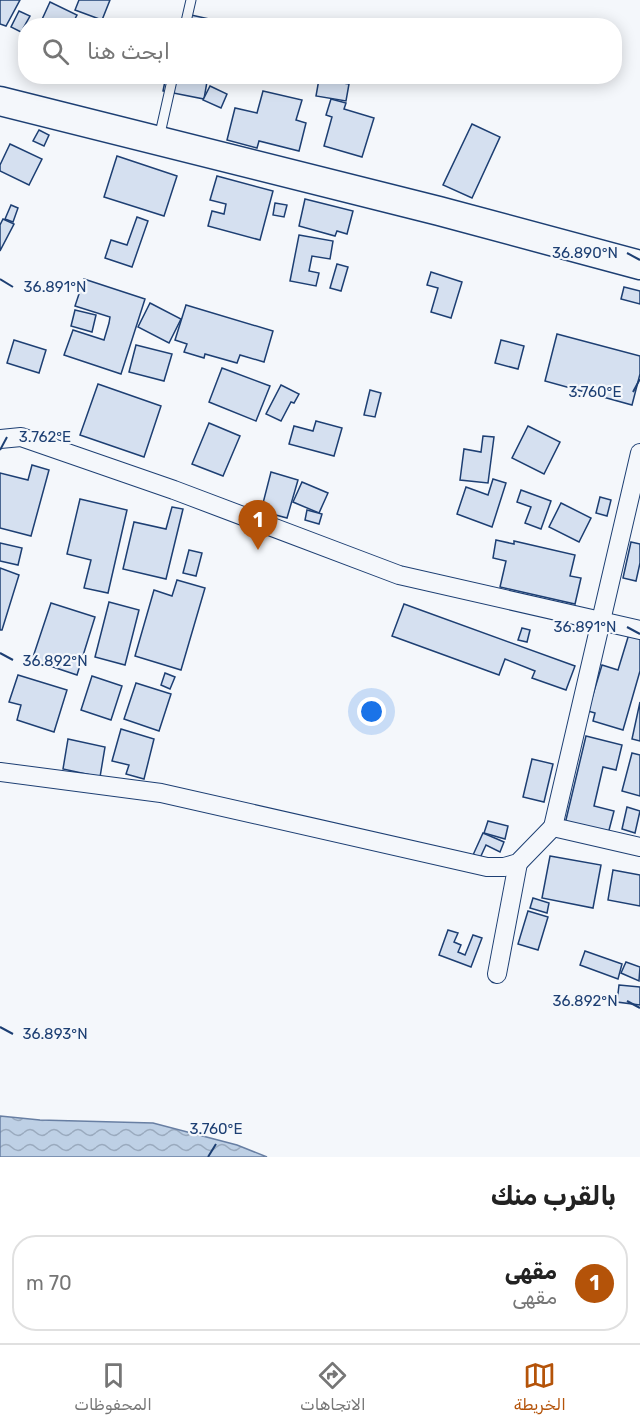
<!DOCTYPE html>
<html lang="ar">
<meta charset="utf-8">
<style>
:root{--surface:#fff;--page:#f6f6f6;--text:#222;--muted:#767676;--line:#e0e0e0;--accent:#b45309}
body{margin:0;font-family:Rubik,Vazirmatn,sans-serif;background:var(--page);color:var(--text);direction:rtl}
.you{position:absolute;left:372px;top:712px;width:21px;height:21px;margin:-15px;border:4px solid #fff;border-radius:50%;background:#1a73e8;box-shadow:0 0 0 9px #1a73e833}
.badge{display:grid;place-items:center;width:39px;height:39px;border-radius:50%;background:var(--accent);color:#fff;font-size:20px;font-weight:700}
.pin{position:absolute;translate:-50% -50px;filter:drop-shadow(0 2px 3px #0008)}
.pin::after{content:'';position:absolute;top:32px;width:21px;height:18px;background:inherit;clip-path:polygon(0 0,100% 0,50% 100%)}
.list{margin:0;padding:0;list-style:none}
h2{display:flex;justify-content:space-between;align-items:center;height:78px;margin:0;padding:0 24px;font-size:26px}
h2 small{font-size:20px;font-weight:400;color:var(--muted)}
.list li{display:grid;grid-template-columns:39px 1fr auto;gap:18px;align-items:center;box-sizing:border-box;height:96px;margin:0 12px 12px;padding:0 12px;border:2px solid var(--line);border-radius:24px}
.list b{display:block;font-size:22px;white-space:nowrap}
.list p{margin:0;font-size:20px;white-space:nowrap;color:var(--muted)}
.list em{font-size:20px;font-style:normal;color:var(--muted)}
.icon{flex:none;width:33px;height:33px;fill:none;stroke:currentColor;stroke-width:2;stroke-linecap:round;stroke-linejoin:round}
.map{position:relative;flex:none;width:640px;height:1157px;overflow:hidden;direction:ltr}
.search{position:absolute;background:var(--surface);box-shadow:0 3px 15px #0003;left:18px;right:18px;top:18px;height:66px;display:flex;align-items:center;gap:15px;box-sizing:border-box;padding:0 21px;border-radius:24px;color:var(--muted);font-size:22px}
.sheet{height:186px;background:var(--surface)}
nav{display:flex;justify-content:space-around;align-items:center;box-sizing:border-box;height:84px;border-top:2px solid var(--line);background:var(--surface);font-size:16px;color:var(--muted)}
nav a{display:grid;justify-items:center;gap:3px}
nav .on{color:var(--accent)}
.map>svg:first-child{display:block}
.water{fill:url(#water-waves);stroke:#687fa3;stroke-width:1.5}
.building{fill:#d5e0f0;stroke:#1d3f73;stroke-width:1.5}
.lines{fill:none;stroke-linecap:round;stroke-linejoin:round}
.service-casing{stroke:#1d3f73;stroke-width:11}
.minor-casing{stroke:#1d3f73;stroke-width:20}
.primary-casing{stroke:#1d3f73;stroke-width:31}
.service{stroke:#f4f7fb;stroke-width:9}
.minor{stroke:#f4f7fb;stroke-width:18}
.primary{stroke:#f4f7fb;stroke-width:28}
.ticks{fill:none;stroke:#1d3f73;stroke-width:2}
.ticks-label{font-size:15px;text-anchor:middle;fill:#1d3f73;stroke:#f4f7fb;stroke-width:4.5;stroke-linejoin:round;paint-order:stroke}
</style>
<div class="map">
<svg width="640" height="1157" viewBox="0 0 640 1157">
<defs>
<pattern id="water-waves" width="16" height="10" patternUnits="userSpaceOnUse" patternTransform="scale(1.5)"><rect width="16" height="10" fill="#bed0e5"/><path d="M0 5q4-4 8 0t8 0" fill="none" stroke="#9aaabe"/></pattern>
</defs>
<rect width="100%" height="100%" fill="#f4f7fb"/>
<polygon class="water" points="0,1116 40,1120 153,1123 237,1145 267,1157 0,1157"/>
<g class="building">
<polygon points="0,0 20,0 6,26 0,24"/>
<polygon points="79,0 110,0 102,20 75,10"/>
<polygon points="50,2 77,15 71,26 39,26"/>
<polygon points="19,11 30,16 21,32 11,27"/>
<polygon points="191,15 237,25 237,26 189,26"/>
<polygon points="166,76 208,76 204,99 163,91"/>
<polygon points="319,79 349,84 346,101 316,96"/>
<polygon points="210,86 227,94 221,108 203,100"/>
<polygon points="263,91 302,100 296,120 306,123 299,151 259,141 257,148 227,140 235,108 257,113"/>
<polygon points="331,99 346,103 344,109 374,118 362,157 324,146 332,117 326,115"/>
<polygon points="472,124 500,137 472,198 443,185"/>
<polygon points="39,130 49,135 44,146 33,141"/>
<polygon points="10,144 42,159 29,185 0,171 0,165"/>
<polygon points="117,156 177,176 164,216 104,197"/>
<polygon points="217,176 273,191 260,240 208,226 212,211 224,214 226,204 210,200"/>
<polygon points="305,199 353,211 347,234 337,231 335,236 299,226"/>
<polygon points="275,203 287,205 284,217 273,215"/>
<polygon points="11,205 18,208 13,222 5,219"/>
<polygon points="137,217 148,221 132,267 105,258 111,240 127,245"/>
<polygon points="3,219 14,224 0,251 0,225"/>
<polygon points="299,235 333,241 330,259 312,256 309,271 319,273 316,286 290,281"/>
<polygon points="337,264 348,267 341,291 330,288"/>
<polygon points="431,272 462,282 451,318 431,312 438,288 427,285"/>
<polygon points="84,279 145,299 121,374 64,355 73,330 104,340 109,323 110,317 75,306"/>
<polygon points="624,287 640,291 640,304 621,299"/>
<polygon points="150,303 181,319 169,343 138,327"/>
<polygon points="186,305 273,331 264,362 240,355 237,363 205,354 204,358 184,352 187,344 175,340"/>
<polygon points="75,310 96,315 92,332 71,326"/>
<polygon points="557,334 640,356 640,374 632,405 545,381"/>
<polygon points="14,340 46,350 39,373 7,363"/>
<polygon points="501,340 524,346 518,369 495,363"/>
<polygon points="136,345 172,354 164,381 129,372"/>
<polygon points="222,368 270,386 256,421 209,402"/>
<polygon points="98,384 161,406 144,457 80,435"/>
<polygon points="281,385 299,394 294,403 291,402 281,421 266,414"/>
<polygon points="370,390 381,393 375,417 364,415"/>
<polygon points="316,421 342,428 334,456 289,444 294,426 313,431"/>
<polygon points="209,423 240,436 223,476 192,464"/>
<polygon points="528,426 560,442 544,474 512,458"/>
<polygon points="483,436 494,437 488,483 460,480 464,449 481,452"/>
<polygon points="32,465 49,470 31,536 0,528 0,473 28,480"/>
<polygon points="271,472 298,480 287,518 261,511"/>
<polygon points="493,479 506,483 492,527 457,514 466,487 488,495"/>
<polygon points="302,482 328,493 319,513 293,502"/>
<polygon points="521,490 551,501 541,529 525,523 531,507 517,502"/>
<polygon points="600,497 611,500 607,516 596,513"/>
<polygon points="80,499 127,510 108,593 84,588 91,560 67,554"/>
<polygon points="561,503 591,518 579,542 549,527"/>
<polygon points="172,507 183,509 166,579 123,569 134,522 166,529"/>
<polygon points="307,510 322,514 319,524 305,520"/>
<polygon points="496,540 514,544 514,541 575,555 570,576 581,578 575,604 500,587 506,561 493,558"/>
<polygon points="631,542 640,544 640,563 636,581 623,578"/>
<polygon points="0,543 22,548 18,565 0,561"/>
<polygon points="189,550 202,553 196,576 183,573"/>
<polygon points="0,568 19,575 2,630 0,630"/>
<polygon points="177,580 205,588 181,670 135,656 154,590 172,596"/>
<polygon points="109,602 139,610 125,665 95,657"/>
<polygon points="51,603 95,617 77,675 32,660"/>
<polygon points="404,604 575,666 566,690 532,678 535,671 505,659 499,675 392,636"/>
<polygon points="522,628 530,630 527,642 518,640"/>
<polygon points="629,634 640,637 640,671 623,730 593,721 595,713 588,711 602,665 618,670"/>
<polygon points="165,673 175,677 170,689 161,685"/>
<polygon points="18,675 67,690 54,732 17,720 21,705 9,702"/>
<polygon points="92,676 122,686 111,720 81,710"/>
<polygon points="136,683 171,694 159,731 124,719"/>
<polygon points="640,702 640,741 632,739"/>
<polygon points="121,729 154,739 144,779 126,774 129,765 112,761"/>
<polygon points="586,736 622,745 616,770 603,767 594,806 614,811 608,834 565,824"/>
<polygon points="68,739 105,747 100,777 63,769"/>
<polygon points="632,753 640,755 640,796 622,791"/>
<polygon points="532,759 553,764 544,802 523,797"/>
<polygon points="627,807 640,811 635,833 622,829"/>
<polygon points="488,821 508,826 505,839 484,833"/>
<polygon points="483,833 504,842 500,852 486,845 480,858 473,855"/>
<polygon points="550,856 601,865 593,908 542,898"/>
<polygon points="613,870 640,875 640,906 608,900"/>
<polygon points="533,898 549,903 547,913 530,908"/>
<polygon points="528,911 548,917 538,950 518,944"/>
<polygon points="448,930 458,933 454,942 461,945 458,952 465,955 473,935 482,938 471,967 439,955"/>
<polygon points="585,951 622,964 618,979 580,965"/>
<polygon points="626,962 640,967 639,981 621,973"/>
<polygon points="619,985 640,987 640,1005 617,1002"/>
</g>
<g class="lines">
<defs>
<g id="service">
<polyline points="185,26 191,0"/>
<polyline points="159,138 173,76"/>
</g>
<g id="minor">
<polyline points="0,439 21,437 174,490 399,575 640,630"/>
<polyline points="640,453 553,827 640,847"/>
<polyline points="0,772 161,793 487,867 504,867 518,863 553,827"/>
<polyline points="497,974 518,863"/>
</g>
<polyline id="primary" points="0,101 439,211 640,265"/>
</defs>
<use href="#service" class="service-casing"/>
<use href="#minor" class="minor-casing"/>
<use href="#primary" class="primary-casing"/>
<use href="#service" class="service"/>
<use href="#minor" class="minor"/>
<use href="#primary" class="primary"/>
</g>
<path class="ticks" d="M 627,253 L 640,260M 0,279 L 13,287M 633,392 L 640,379M 0,450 L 7,437M 627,627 L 640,634M 0,653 L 13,660M 627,1001 L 640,1008M 0,1027 L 13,1034M 208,1157 L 216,1144"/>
<g class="ticks-label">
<text x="585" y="258">36.890°N</text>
<text x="55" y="292">36.891°N</text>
<text x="595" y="397">3.760°E</text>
<text x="45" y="442">3.762°E</text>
<text x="585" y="632">36.891°N</text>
<text x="55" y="666">36.892°N</text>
<text x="585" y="1006">36.892°N</text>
<text x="55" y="1039">36.893°N</text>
<text x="216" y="1134">3.760°E</text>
</g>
</svg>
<div class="you"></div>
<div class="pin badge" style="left:258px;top:550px">1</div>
<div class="search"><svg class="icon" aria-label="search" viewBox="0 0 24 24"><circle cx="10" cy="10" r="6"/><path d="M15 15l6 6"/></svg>ابحث هنا</div>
</div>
<section class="sheet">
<h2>بالقرب منك<small></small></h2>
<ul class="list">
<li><span class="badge">1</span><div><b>مقهى</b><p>مقهى</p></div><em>70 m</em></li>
</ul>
</section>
<nav>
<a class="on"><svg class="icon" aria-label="map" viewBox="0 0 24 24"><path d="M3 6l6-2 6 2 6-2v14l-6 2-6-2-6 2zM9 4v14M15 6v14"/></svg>الخريطة</a>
<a><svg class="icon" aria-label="directions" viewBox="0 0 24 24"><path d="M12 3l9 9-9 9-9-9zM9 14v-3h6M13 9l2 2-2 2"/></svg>الاتجاهات</a>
<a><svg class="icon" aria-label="saved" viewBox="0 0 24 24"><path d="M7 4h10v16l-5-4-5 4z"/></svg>المحفوظات</a>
</nav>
